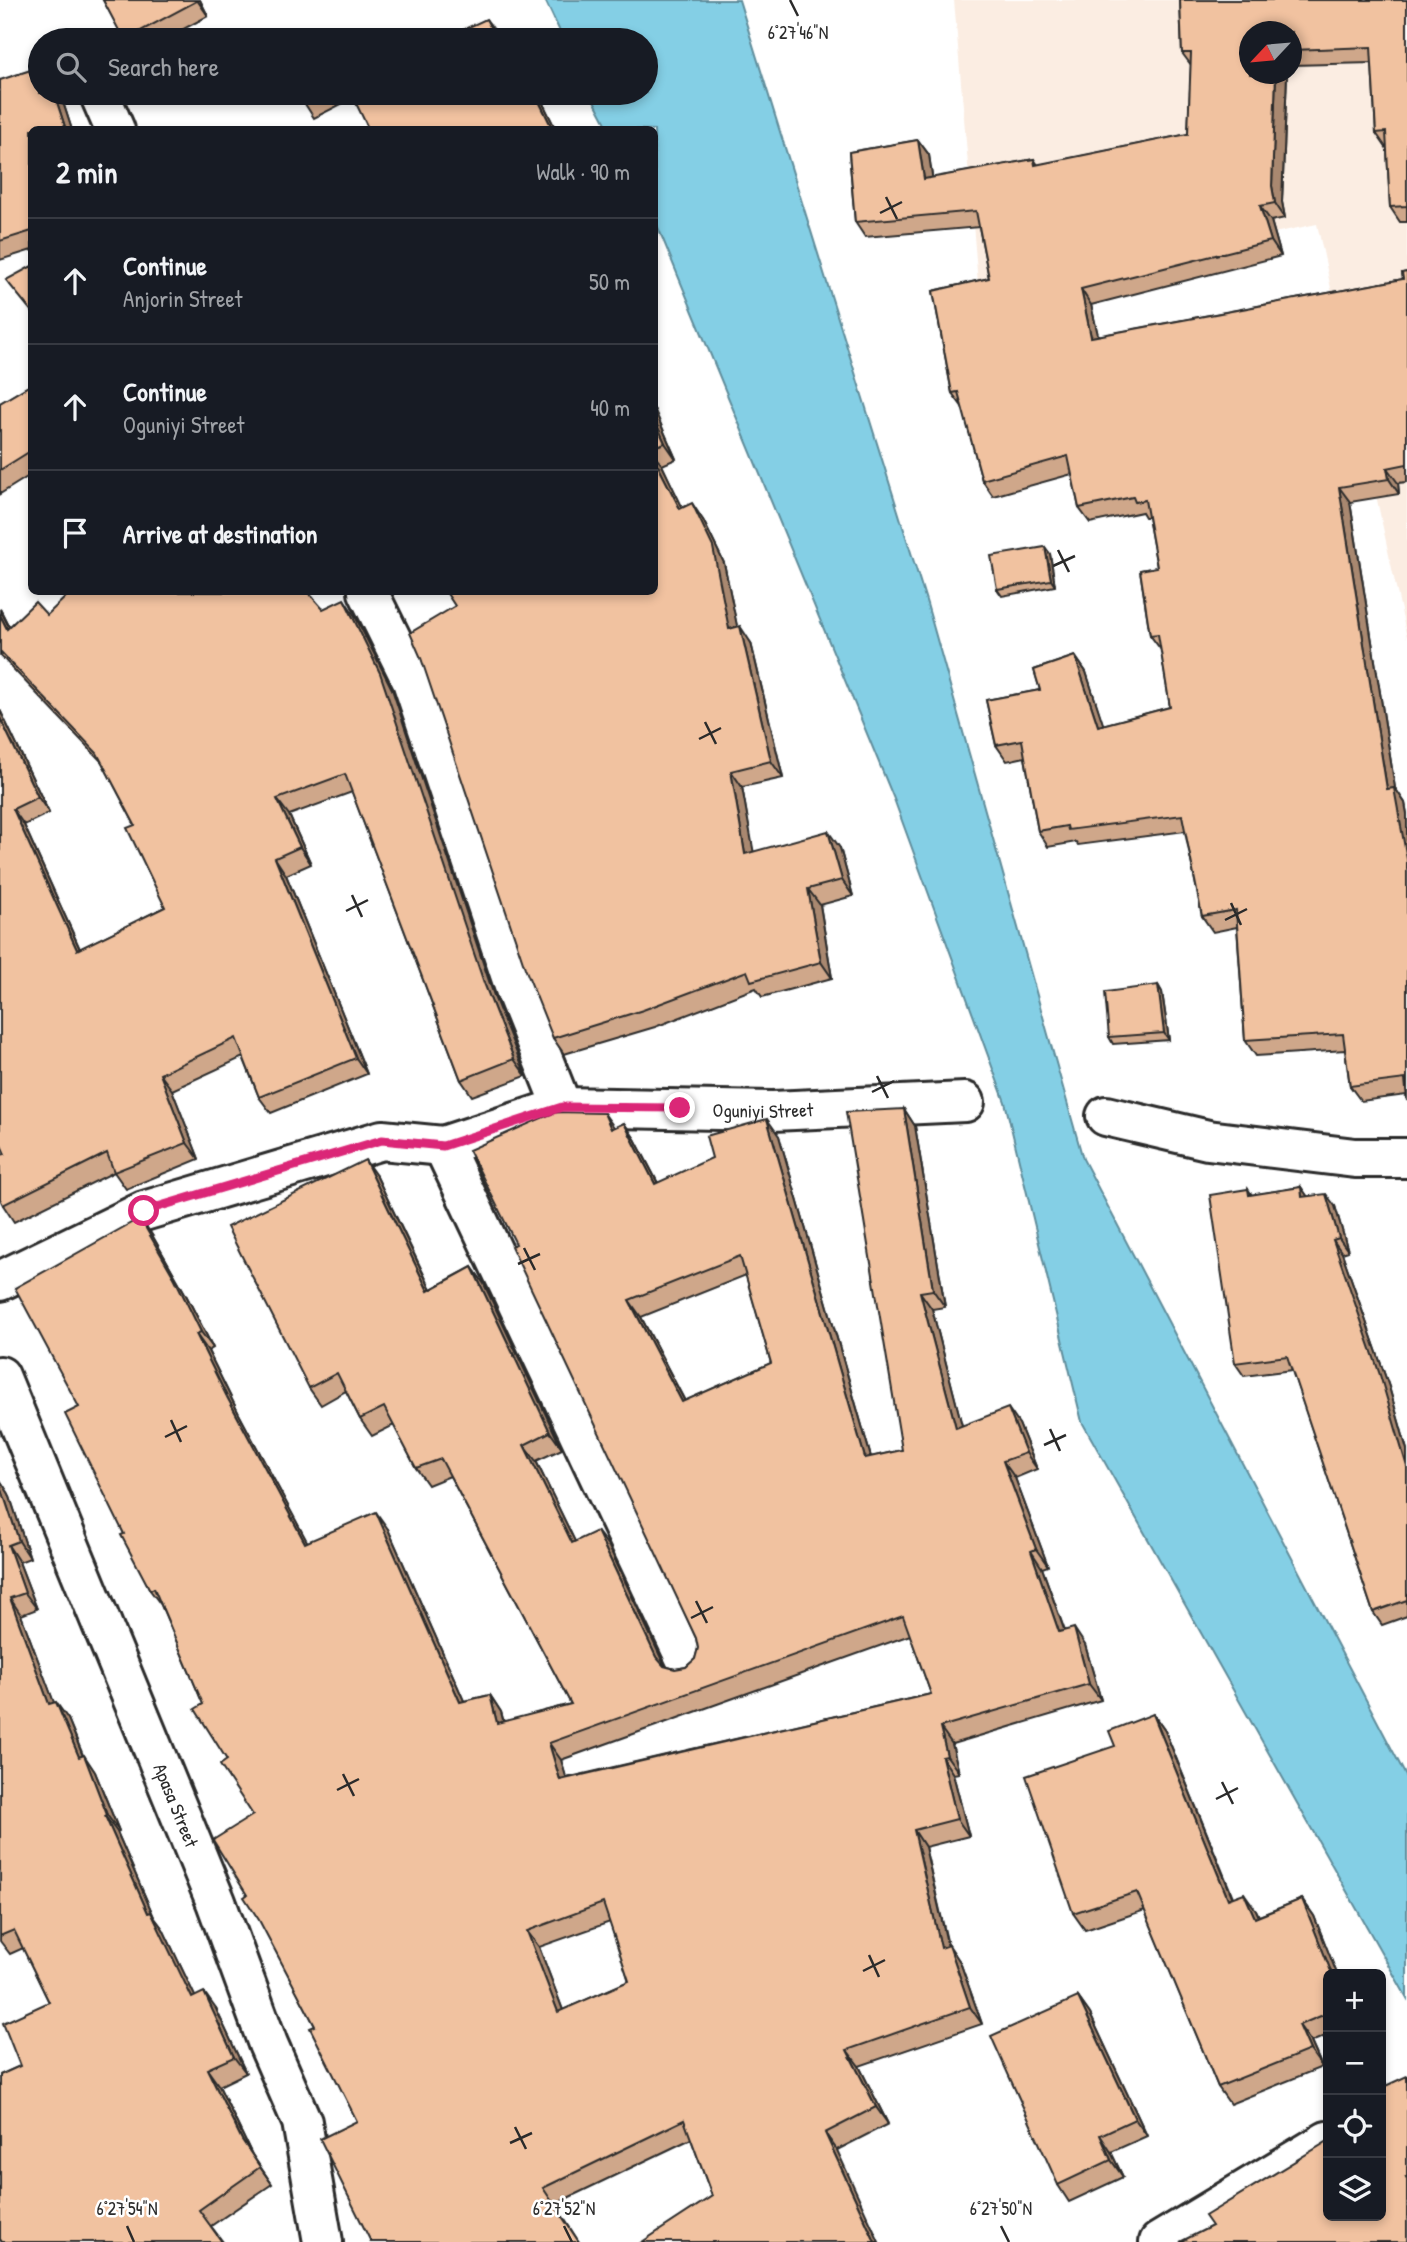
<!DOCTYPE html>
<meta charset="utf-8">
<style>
:root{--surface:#171b24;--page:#242831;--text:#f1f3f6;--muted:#9ea1a6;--line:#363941}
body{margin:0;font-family:"Patrick Hand",sans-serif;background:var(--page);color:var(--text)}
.controls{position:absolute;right:21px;bottom:21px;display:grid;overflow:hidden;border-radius:10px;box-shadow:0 4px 10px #0003}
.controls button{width:63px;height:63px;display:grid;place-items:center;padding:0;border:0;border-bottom:2px solid var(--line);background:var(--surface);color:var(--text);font:35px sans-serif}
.compass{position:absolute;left:1239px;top:21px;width:63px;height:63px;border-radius:50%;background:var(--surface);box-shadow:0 4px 10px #0003;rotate:244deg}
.stop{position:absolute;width:21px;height:21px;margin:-16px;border:5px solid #db2777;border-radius:50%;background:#fff}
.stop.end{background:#db2777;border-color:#fff;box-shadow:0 2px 7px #0008}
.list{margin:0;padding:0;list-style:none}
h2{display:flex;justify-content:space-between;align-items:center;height:91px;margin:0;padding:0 28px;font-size:30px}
h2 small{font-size:23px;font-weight:400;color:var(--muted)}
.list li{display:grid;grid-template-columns:46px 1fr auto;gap:21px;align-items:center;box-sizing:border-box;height:126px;padding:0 28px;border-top:2px solid var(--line)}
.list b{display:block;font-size:26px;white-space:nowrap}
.list p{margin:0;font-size:23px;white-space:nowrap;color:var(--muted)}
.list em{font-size:23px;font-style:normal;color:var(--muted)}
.icon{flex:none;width:38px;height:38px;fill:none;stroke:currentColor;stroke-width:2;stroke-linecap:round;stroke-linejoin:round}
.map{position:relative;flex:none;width:1407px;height:2242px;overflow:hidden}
.search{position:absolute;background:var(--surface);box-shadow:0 4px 10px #0003;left:28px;top:28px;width:630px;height:77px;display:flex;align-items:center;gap:18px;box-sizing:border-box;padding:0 24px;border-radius:38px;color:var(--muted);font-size:26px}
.panel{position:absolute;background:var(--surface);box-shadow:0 4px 10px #0003;left:28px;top:126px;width:630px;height:469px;border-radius:10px}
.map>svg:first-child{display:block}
.built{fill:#fbede2;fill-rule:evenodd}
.water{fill:#84cfe5;stroke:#608d9b;stroke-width:2}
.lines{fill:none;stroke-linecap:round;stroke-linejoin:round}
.minor-casing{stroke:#2b2b2b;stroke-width:44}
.minor{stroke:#fff;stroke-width:38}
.wall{fill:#cfa78a;stroke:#2b2b2b;stroke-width:2;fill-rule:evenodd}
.shaded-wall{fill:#a98870;stroke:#2b2b2b;stroke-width:2}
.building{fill:#f1c2a0;stroke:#2b2b2b;stroke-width:2;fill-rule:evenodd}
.route{stroke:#db2777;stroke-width:9}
.ticks{fill:none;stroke:#2b2b2b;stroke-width:2.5}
.labels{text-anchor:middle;stroke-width:5;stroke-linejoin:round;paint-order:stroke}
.street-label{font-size:19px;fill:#2b2b2b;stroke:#fff}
.ticks-label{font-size:18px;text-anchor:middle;fill:#2b2b2b;stroke:#fff;stroke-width:5;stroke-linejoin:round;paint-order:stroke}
</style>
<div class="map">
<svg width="1407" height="2242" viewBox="0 0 1407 2242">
<rect width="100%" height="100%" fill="#fff"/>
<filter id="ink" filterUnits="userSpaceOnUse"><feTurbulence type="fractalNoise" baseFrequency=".0143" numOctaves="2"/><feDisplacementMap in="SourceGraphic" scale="14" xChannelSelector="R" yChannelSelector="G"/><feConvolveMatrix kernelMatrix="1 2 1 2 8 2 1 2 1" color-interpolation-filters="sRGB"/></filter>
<g filter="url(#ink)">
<path class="built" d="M 954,0 L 1407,0 L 1407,638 L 1317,224 L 979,295 ZM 1250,32 L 1292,32 L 1292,74 L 1250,74 Z"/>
<polygon class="water" points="545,0 739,0 927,604 1083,1159 1407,1778 1407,1998 1082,1422 1005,1102 894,799 655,220 654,130 609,129 590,93 646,93 646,40 564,40"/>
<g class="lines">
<defs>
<g id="minor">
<polyline points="99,93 115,130"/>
<polyline points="368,592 412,681 516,992 562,1107"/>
<polyline points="1106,1116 1208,1140 1355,1158 1407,1158"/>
<polyline points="443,1146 688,1664"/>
<path id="s1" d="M 0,1281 L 144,1211 L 382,1140 L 443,1146 L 562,1107 L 773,1111 L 965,1102"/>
<path id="s2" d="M 0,1376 L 216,1902 L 268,2044 L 302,2122 L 323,2242"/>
<polyline points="1159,2242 1327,2141"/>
</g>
</defs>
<use href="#minor" class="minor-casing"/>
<use href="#minor" class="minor"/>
</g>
<g class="wall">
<polygon points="103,0 200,0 208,16 163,40 125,40"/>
<polygon points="1180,0 1407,0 1407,222 1400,222 1390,207 1387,149 1376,133 1372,63 1292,65 1292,32 1250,32 1250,74 1287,74 1282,202 1285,218 1271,221 1281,256 1091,305 1098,336 1403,279 1402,273 1407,272 1407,482 1398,483 1399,494 1350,502 1395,788 1405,803 1407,814 1407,1101 1406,1095 1361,1101 1350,1086 1345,1050 1256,1056 1245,1040 1237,927 1213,932 1202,916 1185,831 1078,845 1076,842 1048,847 1038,831 1025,757 1007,761 996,745 986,700 1040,690 1034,670 1075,656 1086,672 1103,725 1170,707 1161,650 1150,635 1140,570 1157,567 1148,517 1145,517 1142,512 1090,523 1079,508 1072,474 993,496 982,480 963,408 952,393 933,291 989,278 979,227 865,237 855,222 849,152 918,140 929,155 932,178 1034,159 1038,165 1188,134 1191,65 1182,53"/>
<polygon points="0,80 40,93 60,93 72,130 32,130 32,250 0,260"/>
<polygon points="298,93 538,93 556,130 353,98 314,118"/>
<polygon points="32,384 32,474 0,494 0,403"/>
<polygon points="654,409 676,459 662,465 682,508 703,520 724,563 737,627 751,643 783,778 742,787 753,852 840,848 853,896 820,905 832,978 762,997 756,988 655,1027 564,1054 553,1038 455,606 654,592"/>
<polygon points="1045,547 1050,554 1055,586 1002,596 997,589"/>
<polygon points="0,609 9,627 47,615 323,609 355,616 392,689 495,999 526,1076 472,1096 461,1080 352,792 289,815 311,864 286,875 367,1074 271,1113 259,1097 243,1057 172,1090 199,1159 126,1189 114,1172 14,1222 3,1205 5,1154 0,710 49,813 24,825 80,949 165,907 135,825 102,762 0,655"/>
<polygon points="1158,985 1162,992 1169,1040 1113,1044 1109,1037"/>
<path d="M 904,1109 L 915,1126 L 945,1307 L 932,1309 L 962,1426 L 1019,1424 L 1037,1469 L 1015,1478 L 1048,1566 L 1042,1568 L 1065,1631 L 1085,1645 L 1101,1700 L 952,1744 L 959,1773 L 953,1774 L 969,1836 L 925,1847 L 948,1945 L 960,1962 L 982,2024 L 859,2066 L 888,2124 L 837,2150 L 712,2196 L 691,2139 L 555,2204 L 579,2242 L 371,2242 L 357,2121 L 315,2026 L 247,1895 L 253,1815 L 227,1760 L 161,1605 L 150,1590 L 124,1534 L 79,1407 L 140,1218 L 152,1235 L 186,1295 L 213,1348 L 208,1351 L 239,1414 L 307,1542 L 388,1529 L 464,1701 L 490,1695 L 501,1712 L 504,1722 L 571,1704 L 450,1476 L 428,1485 L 416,1468 L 394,1425 L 372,1436 L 360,1419 L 346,1391 L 321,1405 L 309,1388 L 377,1177 L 431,1289 L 472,1267 L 484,1284 L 562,1449 L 536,1461 L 575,1542 L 609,1547 L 665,1666 L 675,1669 L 686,1667 L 695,1659 L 698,1648 L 696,1638 L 516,1244 L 614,1128 L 624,1123 L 635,1139 L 658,1183 L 779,1136 L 871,1457 L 902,1450 ZM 746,1275 L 771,1363 L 685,1401 L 641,1317 ZM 910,1635 L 931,1694 L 566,1778 L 561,1760 ZM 610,1922 L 629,1981 L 563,2010 L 539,1947 Z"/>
<polygon points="1301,1187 1307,1196 1335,1206 1348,1251 1342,1253 1389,1387 1407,1450 1407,1616 1382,1625 1373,1612 1292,1370 1244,1376 1235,1363 1248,1189 1252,1195"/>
<polygon points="0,1480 9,1494 30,1558 19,1562 37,1609 21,1615 54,1703 68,1719 83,1755 95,1772 119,1831 117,1832 154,1917 163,1929 195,1997 216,2009 246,2073 219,2086 253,2157 272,2184 211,2226 223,2242 2,2242 0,2240 0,2075 20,2066 49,2002 23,1948 10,1954 0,1941"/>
<polygon points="1153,1714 1165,1731 1233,1897 1256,1910 1259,1916 1302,1899 1314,1916 1337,1974 1328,1974 1328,2035 1311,2042 1322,2067 1230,2104 1218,2087 1145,1910 1085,1930 1073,1913 1115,1746"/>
<polygon points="1078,1997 1090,2014 1147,2136 1111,2152 1123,2177 1069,2202 1058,2185"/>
</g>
<g class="shaded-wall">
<polygon points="197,0 200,0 208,16"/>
<polygon points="486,19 498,35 500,40 497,40"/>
<polygon points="1276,74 1287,74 1282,202 1285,218 1275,203 1272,186"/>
<polygon points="54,93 60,93 72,130 66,130"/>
<polygon points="535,93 538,93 556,130 553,130"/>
<polygon points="918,140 929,155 935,195 924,179"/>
<polygon points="1260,206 1271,221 1281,256 1271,241"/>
<polygon points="1081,289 1091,305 1102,352 1091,337"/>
<polygon points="654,409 676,459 665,443 654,419"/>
<polygon points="654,455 662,465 691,525 680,509 654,458"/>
<polygon points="1387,468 1398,483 1399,494 1389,479"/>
<polygon points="1339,487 1350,502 1395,788 1405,803 1407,814 1407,859 1387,789"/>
<polygon points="692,503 703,520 724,563 741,645 729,629"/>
<polygon points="1045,547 1050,554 1055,586 1051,580"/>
<polygon points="344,599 355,616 392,689 495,999 526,1076 514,1059 484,983"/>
<polygon points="0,609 18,645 7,629 0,615"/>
<polygon points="740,626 751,643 783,778 771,761"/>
<polygon points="1075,656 1086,672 1109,742 1098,726"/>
<polygon points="0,710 49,813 38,797 0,718"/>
<polygon points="731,771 742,787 757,871 745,854"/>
<polygon points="277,799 289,815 311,864 300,847"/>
<polygon points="13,809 24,825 88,967 77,950"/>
<polygon points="828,831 840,848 853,896 842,880"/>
<polygon points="275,858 286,875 367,1074 356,1058"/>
<polygon points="808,889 820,905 832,978 821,962"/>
<polygon points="1158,985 1162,992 1169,1040 1164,1033"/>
<polygon points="160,1074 172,1090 199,1159 187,1143"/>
<polygon points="904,1109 915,1126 945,1307 933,1290"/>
<polygon points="604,1113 616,1130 611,1129"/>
<polygon points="767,1119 779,1136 876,1475 865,1458"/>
<polygon points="624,1123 635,1139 667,1201 655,1184"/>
<polygon points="365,1160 377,1177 439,1307 428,1291"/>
<polygon points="1301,1187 1310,1200 1302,1197"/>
<polygon points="1326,1194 1335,1206 1348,1251 1339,1238"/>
<polygon points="140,1218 152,1235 186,1295 213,1348 201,1332"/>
<polygon points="1333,1240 1342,1253 1389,1387 1407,1450 1407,1467"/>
<polygon points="472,1267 484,1284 562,1449 550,1432"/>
<polygon points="920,1292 932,1309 967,1445 956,1428"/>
<polygon points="629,1300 641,1317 694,1419 682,1402"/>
<polygon points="196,1334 208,1351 239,1414 317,1560 305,1543 227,1397"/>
<polygon points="1008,1408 1019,1424 1037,1469 1026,1453"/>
<polygon points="524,1445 536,1461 584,1560 572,1543"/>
<polygon points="1003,1461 1015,1478 1048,1566 1036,1549"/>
<polygon points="0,1480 9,1494 30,1558 19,1541 0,1484"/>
<polygon points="376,1512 388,1529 472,1719 460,1702"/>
<polygon points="597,1531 609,1547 668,1673 656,1657"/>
<polygon points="8,1545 19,1562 37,1609 25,1593"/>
<polygon points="1031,1551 1042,1568 1071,1649 1059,1632"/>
<polygon points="10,1598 21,1615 61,1721 49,1704"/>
<polygon points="1074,1628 1085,1645 1101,1700 1089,1684"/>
<polygon points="490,1695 501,1712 508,1740 497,1723"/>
<polygon points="56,1702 68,1719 90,1774 79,1757"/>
<polygon points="1153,1714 1165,1731 1240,1916 1228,1899"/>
<polygon points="940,1727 952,1744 959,1773 947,1756"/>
<polygon points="549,1743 561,1760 572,1797 560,1780"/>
<polygon points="84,1755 95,1772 119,1831 107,1815"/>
<polygon points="942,1757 953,1774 969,1836 957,1819"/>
<polygon points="105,1816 117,1832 154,1917 163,1929 204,2015 192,1998 148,1913"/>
<polygon points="914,1830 925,1847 952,1965 941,1948"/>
<polygon points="1244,1893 1256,1910 1267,1935 1255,1918"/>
<polygon points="1302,1899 1314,1916 1337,1974 1332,1974"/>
<polygon points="527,1931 539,1947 570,2029 558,2012"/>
<polygon points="949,1945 960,1962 982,2024 970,2007"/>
<polygon points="204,1992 216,2009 246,2073 234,2057"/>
<polygon points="1078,1997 1090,2014 1147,2136 1135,2119"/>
<polygon points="1299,2025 1311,2042 1322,2067 1310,2050"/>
<polygon points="847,2050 859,2066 888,2124 876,2107"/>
<polygon points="207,2069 219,2086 253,2157 272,2184 242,2140"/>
<polygon points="825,2133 837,2150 879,2242 875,2242"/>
<polygon points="1100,2135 1111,2152 1123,2177 1111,2160"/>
</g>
<g class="building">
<polygon points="103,0 197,0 197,1 124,40"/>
<polygon points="1180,0 1407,0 1407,206 1390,207 1386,132 1376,133 1371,47 1292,50 1292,32 1250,32 1250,74 1276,74 1272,186 1275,203 1260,206 1271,241 1081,289 1091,337 1403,279 1402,273 1407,272 1407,464 1387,468 1389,479 1339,487 1387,789 1394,788 1407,859 1407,1100 1405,1079 1350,1086 1343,1034 1245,1040 1236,910 1202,916 1182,815 1068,830 1067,826 1038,831 1022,740 996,745 986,700 1040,690 1034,670 1075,656 1098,726 1170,707 1158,634 1150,635 1140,570 1157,567 1145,500 1135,502 1133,497 1079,508 1068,456 982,480 958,392 952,393 933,291 989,278 976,211 855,222 849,152 918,140 924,179 1034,159 1035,165 1188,134 1191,53 1182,53"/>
<polygon points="486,19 497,40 441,40"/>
<polygon points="341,35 344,40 332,40"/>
<polygon points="40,67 40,93 54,93 66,130 32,130 32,231 0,241 0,80"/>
<polygon points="298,93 320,93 303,102"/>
<polygon points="351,93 535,93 553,130 369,130"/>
<polygon points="32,266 32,312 6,280"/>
<polygon points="32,384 32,450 0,470 0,403"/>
<polygon points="654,419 665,443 654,447"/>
<polygon points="654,458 680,509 692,503 713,547 729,629 740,626 771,761 731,771 745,854 828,831 842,880 808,889 821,962 751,981 747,971 643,1010 553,1038 525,968 421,658 410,633 455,606 446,592 654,592"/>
<polygon points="1045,547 1051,580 997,589 991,556"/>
<polygon points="71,592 308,592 323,609 344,599 380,673 484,983 514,1059 461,1080 345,774 277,799 300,847 275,858 356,1058 259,1097 236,1038 160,1074 187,1143 114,1172 107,1153 3,1205 0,1199 0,1155 5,1154 0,1143 0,718 38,797 13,809 77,950 165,907 127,828 135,825 97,753 0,651 0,615 7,629 35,602 47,615"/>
<polygon points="1158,985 1164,1033 1109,1037 1105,992"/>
<path d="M 904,1109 L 933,1290 L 920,1292 L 956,1428 L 1008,1408 L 1026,1453 L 1003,1461 L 1036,1549 L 1031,1551 L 1059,1632 L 1074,1628 L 1089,1684 L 940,1727 L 947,1756 L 942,1757 L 957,1819 L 914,1830 L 941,1948 L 949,1945 L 970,2007 L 847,2050 L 876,2107 L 825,2133 L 875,2242 L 642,2242 L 712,2196 L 684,2120 L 543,2188 L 579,2242 L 371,2242 L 320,2139 L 357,2121 L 310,2028 L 315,2026 L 259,1920 L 244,1897 L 247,1895 L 213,1840 L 253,1815 L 220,1765 L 227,1760 L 195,1709 L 203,1704 L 154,1588 L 150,1590 L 121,1535 L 124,1534 L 65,1414 L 79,1407 L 15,1288 L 140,1218 L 175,1279 L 201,1332 L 196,1334 L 227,1397 L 305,1543 L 376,1512 L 460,1702 L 490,1695 L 497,1723 L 571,1704 L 441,1459 L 416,1468 L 384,1407 L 360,1419 L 337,1373 L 309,1388 L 227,1227 L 365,1160 L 428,1291 L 472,1267 L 550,1432 L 524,1445 L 572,1543 L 597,1531 L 656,1657 L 664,1666 L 675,1669 L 686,1667 L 695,1659 L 698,1648 L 696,1638 L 511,1246 L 516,1244 L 469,1150 L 555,1112 L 604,1113 L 611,1129 L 624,1123 L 655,1184 L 712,1158 L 706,1136 L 767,1119 L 865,1458 L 902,1450 L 846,1112 ZM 740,1256 L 771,1363 L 682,1402 L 629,1300 ZM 903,1616 L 931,1694 L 560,1780 L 549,1743 ZM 603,1903 L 629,1981 L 558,2012 L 527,1931 Z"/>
<polygon points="1301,1187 1302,1197 1326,1194 1339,1238 1333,1240 1380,1375 1407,1467 1407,1600 1373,1612 1287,1356 1235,1363 1210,1195 1248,1189 1249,1195"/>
<polygon points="0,1484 19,1541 8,1545 25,1593 10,1598 49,1704 56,1702 79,1757 84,1755 107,1815 105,1816 148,1913 151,1912 192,1998 204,1992 234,2057 207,2069 242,2140 260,2167 199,2210 222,2242 2,2242 0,2239 0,2075 20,2066 3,2023 49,2002 14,1930 0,1936"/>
<polygon points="1153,1714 1228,1899 1244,1893 1255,1918 1302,1899 1332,1974 1328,1974 1328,2013 1299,2025 1310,2050 1218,2087 1137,1892 1073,1913 1026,1776 1115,1746 1109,1731"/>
<polygon points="1078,1997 1135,2119 1100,2135 1111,2160 1058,2185 991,2036"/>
<polygon points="1407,2076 1407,2177 1406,2177 1407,2179 1407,2242 1180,2242 1212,2226 1205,2216 1328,2141 1328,2216 1381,2216 1381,2088"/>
</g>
</g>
<g class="lines" filter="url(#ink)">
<polyline class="route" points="144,1211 382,1140 443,1146 562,1107 680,1108"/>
</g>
<path class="ticks" d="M 790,0 L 798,16M 886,197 L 897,219M 880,213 L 902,202M 1058,550 L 1069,572M 1053,566 L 1075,556M 705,722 L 716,744M 699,739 L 721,728M 352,895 L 362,917M 1231,903 L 1241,925M 346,911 L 368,900M 1225,920 L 1247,909M 877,1076 L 888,1098M 872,1092 L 894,1081M 524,1248 L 535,1270M 518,1264 L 540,1254M 171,1420 L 181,1442M 1050,1429 L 1060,1451M 165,1437 L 187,1426M 1044,1445 L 1066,1435M 696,1601 L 707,1623M 691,1618 L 713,1607M 343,1774 L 354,1796M 1222,1782 L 1233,1804M 337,1790 L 359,1779M 1216,1799 L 1238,1788M 869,1955 L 879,1977M 863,1971 L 885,1960M 515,2127 L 526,2149M 510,2143 L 532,2133M 127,2226 L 134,2242M 564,2226 L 572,2242M 1001,2226 L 1009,2242"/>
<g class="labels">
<g class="street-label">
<text dy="7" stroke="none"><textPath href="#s1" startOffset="796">Oguniyi Street</textPath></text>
<text dy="7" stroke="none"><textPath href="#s2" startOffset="464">Apasa Street</textPath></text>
</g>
</g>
<g class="ticks-label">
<text x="798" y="39">6°27'46"N</text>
<text x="127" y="2215">6°27'54"N</text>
<text x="564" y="2215">6°27'52"N</text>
<text x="1001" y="2215">6°27'50"N</text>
</g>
</svg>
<div class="controls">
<button>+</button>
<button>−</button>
<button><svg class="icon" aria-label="locate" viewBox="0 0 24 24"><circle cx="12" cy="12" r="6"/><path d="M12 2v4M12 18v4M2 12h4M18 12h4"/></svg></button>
<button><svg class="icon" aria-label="layers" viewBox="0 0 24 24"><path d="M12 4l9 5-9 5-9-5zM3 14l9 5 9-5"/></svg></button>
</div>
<svg class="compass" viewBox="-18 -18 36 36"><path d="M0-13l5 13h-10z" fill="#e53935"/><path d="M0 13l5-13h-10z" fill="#9ea1a6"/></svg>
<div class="stop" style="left:144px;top:1211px"></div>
<div class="stop end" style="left:680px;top:1108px"></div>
<div class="search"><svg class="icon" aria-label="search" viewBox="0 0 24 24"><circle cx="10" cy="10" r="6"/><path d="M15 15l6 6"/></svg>Search here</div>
<section class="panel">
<h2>2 min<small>Walk · 90 m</small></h2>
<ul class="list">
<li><svg class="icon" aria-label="ahead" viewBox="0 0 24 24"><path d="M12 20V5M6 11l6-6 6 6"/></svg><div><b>Continue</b><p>Anjorin Street</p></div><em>50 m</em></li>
<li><svg class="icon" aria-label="ahead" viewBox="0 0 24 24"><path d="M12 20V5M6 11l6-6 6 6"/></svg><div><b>Continue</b><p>Oguniyi Street</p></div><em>40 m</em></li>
<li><svg class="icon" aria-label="arrive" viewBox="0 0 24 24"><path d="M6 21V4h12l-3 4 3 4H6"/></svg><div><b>Arrive at destination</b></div></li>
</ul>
</section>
</div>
